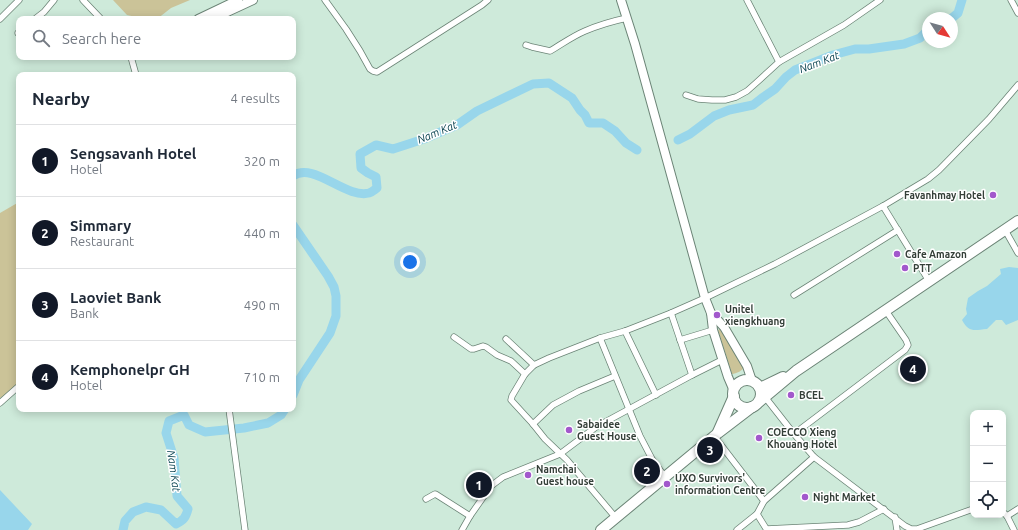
<!DOCTYPE html>
<meta charset="utf-8">
<style>
:root{--surface:#fff;--page:#f2f2f3;--text:#1f2937;--muted:#747a83;--line:#e0e1e3;--accent:#111827}
body{margin:0;font-family:Ubuntu,sans-serif;background:var(--page);color:var(--text)}
.controls{position:absolute;right:12px;bottom:12px;display:grid;overflow:hidden;border-radius:8px;box-shadow:0 2px 10px #0003}
.controls button{width:36px;height:36px;display:grid;place-items:center;padding:0;border:0;border-bottom:1px solid var(--line);background:var(--surface);color:var(--text);font:20px sans-serif}
.compass{position:absolute;left:922px;top:12px;width:36px;height:36px;border-radius:50%;background:var(--surface);box-shadow:0 2px 10px #0003;rotate:126deg}
.you{position:absolute;left:410px;top:262px;width:14px;height:14px;margin:-10px;border:3px solid #fff;border-radius:50%;background:#1a73e8;box-shadow:0 0 0 6px #1a73e833}
.badge{display:grid;place-items:center;width:26px;height:26px;border-radius:50%;background:var(--accent);color:#fff;font-size:13px;font-weight:700}
.pin{position:absolute;translate:-50% -50%;border:2px solid #fff;box-shadow:0 1px 4px #0006}
.list{margin:0;padding:0;list-style:none}
h2{display:flex;justify-content:space-between;align-items:center;height:52px;margin:0;padding:0 16px;font-size:17px}
h2 small{font-size:13px;font-weight:400;color:var(--muted)}
.list li{display:grid;grid-template-columns:26px 1fr auto;gap:12px;align-items:center;box-sizing:border-box;height:72px;padding:0 16px;border-top:1px solid var(--line)}
.list b{display:block;font-size:15px;white-space:nowrap}
.list p{margin:0;font-size:13px;white-space:nowrap;color:var(--muted)}
.list em{font-size:13px;font-style:normal;color:var(--muted)}
.icon{flex:none;width:22px;height:22px;fill:none;stroke:currentColor;stroke-width:2;stroke-linecap:round;stroke-linejoin:round}
.map{position:relative;flex:none;width:1018px;height:530px;overflow:hidden}
.search{position:absolute;background:var(--surface);box-shadow:0 2px 10px #0003;left:16px;top:16px;width:280px;height:44px;display:flex;align-items:center;gap:10px;box-sizing:border-box;padding:0 14px;border-radius:8px;color:var(--muted);font-size:15px}
.panel{position:absolute;background:var(--surface);box-shadow:0 2px 10px #0003;left:16px;top:72px;width:280px;height:340px;border-radius:8px}
.map>svg:first-child{display:block}
.green{fill:#cbc398}
.water{fill:#98d6eb}
.lines{fill:none;stroke-linecap:round;stroke-linejoin:round}
.river{stroke:#98d6eb;stroke-width:9}
.street-casing{stroke:#6b8476;stroke-width:7}
.secondary-casing{stroke:#6b8476;stroke-width:10}
.highway-casing{stroke:#6b8476;stroke-width:12}
.street{stroke:#fff;stroke-width:5.5}
.secondary{stroke:#fff;stroke-width:8}
.highway{stroke:#fff;stroke-width:10}
.poi-dot{fill:#a258cc;stroke:#fff;stroke-width:1.5}
.labels{text-anchor:middle;stroke-width:3;stroke-linejoin:round;paint-order:stroke}
.poi-label{font-size:10px;font-weight:bold;fill:#343f38;stroke:#fff;text-anchor:start}
.water-label{font-size:11px;font-style:italic;fill:#07414f;stroke:#fff}
</style>
<div class="map">
<svg width="1018" height="530" viewBox="0 0 1018 530">
<rect width="100%" height="100%" fill="#ceeada"/>
<g class="green">
<polygon points="113,0 190,0 171,8 157,19 145,19 127,15"/>
<polygon points="19,202 19,386 15,390 0,398 0,213"/>
<path d="M 720,329 L 744,364 L 745,367 C 743,370 736,374 732,374 L 731,371 L 718,330 Z"/>
</g>
<g class="water">
<path d="M 1009,267 L 1018,268 L 1018,320 L 1006,325 L 1002,320 L 996,320 L 987,329 C 974,330 969,333 962,320 L 967,314 L 966,309 L 968,298 L 978,291 L 987,286 L 1001,274 L 1000,269 Z"/>
<polygon points="0,490 32,524 28,530 0,530"/>
</g>
<g class="lines">
<g class="river">
<polyline points="952,18 958,13 962,0"/>
<polyline points="678,140 690,134 714,116 729,110 753,105 762,98 775,89 786,77 795,70 833,55 855,49 869,49 904,44 920,38 926,32 928,31"/>
<path d="M 293,176 C 313,161 346,199 369,193 C 372,192 374,190 377,188 L 376,177 L 368,173 L 361,168 L 360,154 L 376,145 L 393,149 L 424,139 L 457,125 L 477,111 L 533,84 L 549,83 L 572,98 L 580,110 L 585,115 L 589,123 L 603,123 L 615,131 L 626,143 L 637,150"/>
<polyline points="293,225 328,276 334,287 336,296 336,316 330,333 299,380 293,395"/>
<path d="M 123,530 L 125,521 L 133,512 L 146,507 L 161,510 L 176,524 C 184,520 186,517 188,509 L 177,496 L 174,458 L 166,433 L 169,421 L 184,415 L 189,425 L 205,432 L 244,428 L 268,423 L 281,415 L 285,409"/>
</g>
<defs>
<g id="street">
<polyline points="83,0 101,19"/>
<polyline points="325,0 346,29 360,51 370,69 373,71 377,72 482,5 488,0"/>
<polyline points="747,0 779,62"/>
<polyline points="1011,0 1018,13"/>
<polyline points="0,19 19,0"/>
<polyline points="35,19 44,12 54,0"/>
<polyline points="18,33 19,33"/>
<path d="M 526,45 L 532,47 L 550,51 C 562,44 573,36 585,31 C 599,25 613,21 627,18"/>
<polyline points="131,57 136,75"/>
<polyline points="686,95 698,99 712,100 725,100 736,97 747,91 756,83 779,62 844,25 880,0"/>
<polyline points="883,206 929,281"/>
<polyline points="1005,230 1018,253"/>
<polyline points="794,295 898,230"/>
<polyline points="671,313 692,375"/>
<polyline points="625,331 656,395"/>
<polyline points="454,337 471,349 474,349 483,346 486,347 497,355 511,361 525,374"/>
<polyline points="600,338 640,436 652,459 665,477"/>
<polyline points="506,339 534,365"/>
<polyline points="680,340 713,330"/>
<polyline points="765,397 794,434 814,457 905,526 911,529 917,529 973,509"/>
<polyline points="0,403 19,386"/>
<polyline points="229,409 245,530"/>
<polyline points="533,424 553,405 579,391 615,376"/>
<polyline points="794,434 905,350 908,345 906,340 886,311"/>
<polyline points="714,436 764,501"/>
<polyline points="426,499 435,494 437,495 470,516"/>
<polyline points="1003,512 1007,516 1014,530"/>
<polyline points="757,514 767,530"/>
<polyline points="1007,516 1018,509"/>
<polyline points="895,517 897,530"/>
<polyline points="616,518 567,460 545,439 533,424 511,400 512,396 525,374 534,365 549,358 600,338 625,331 671,313 705,298 775,264 883,206 928,179 939,170 989,119 1018,85"/>
<polyline points="767,529 848,525 859,522 884,509"/>
<polyline points="462,530 470,516 491,486 503,477 560,454 596,427 692,375 722,360"/>
<polyline points="737,530 757,514 764,501 814,457"/>
</g>
<g id="secondary">
<polyline points="621,0 635,44 705,298 711,313 713,330 728,377 734,391"/>
<polyline points="198,19 238,0"/>
<polyline points="212,19 253,0"/>
<polyline points="711,313 724,327 747,366 752,381"/>
</g>
<g id="highway">
<circle cx="747" cy="394" r="14"/>
<polyline points="760,388 783,377"/>
<polyline points="759,402 796,371 1018,221"/>
<polyline points="718,432 734,396"/>
<polyline points="601,530 718,433 752,407"/>
</g>
</defs>
<use href="#street" class="street-casing"/>
<use href="#secondary" class="secondary-casing"/>
<use href="#highway" class="highway-casing"/>
<use href="#street" class="street"/>
<use href="#secondary" class="secondary"/>
<use href="#highway" class="highway"/>
</g>
<g class="poi-dot">
<circle cx="993" cy="195" r="4"/>
<circle cx="897" cy="254" r="4"/>
<circle cx="905" cy="268" r="4"/>
<circle cx="717" cy="315" r="4"/>
<circle cx="791" cy="395" r="4"/>
<circle cx="569" cy="430" r="4"/>
<circle cx="759" cy="438" r="4"/>
<circle cx="528" cy="475" r="4"/>
<circle cx="667" cy="484" r="4"/>
<circle cx="805" cy="497" r="4"/>
</g>
<g class="labels">
<g class="poi-label">
<text x="985" y="199" text-anchor="end">Favanhmay Hotel</text>
<text x="905" y="258">Cafe Amazon</text>
<text x="913" y="272">PTT</text>
<text x="725" y="313">Unitel<tspan x="725" dy="12">xiengkhuang</tspan></text>
<text x="799" y="399">BCEL</text>
<text x="577" y="428">Sabaidee<tspan x="577" dy="12">Guest House</tspan></text>
<text x="767" y="436">COECCO Xieng<tspan x="767" dy="12">Khouang Hotel</tspan></text>
<text x="536" y="473">Namchai<tspan x="536" dy="12">Guest house</tspan></text>
<text x="675" y="482">UXO Survivors'<tspan x="675" dy="12">information Centre</tspan></text>
<text x="813" y="501">Night Market</text>
</g>
<g class="water-label">
<text transform="translate(819 62) rotate(-21)" y="4">Nam Kat</text>
<text transform="translate(437 132) rotate(-23)" y="4">Nam Kat</text>
<text transform="translate(174 471) rotate(82)" y="4">Nam Kat</text>
</g>
</g>
</svg>
<div class="controls">
<button>+</button>
<button>−</button>
<button><svg class="icon" aria-label="locate" viewBox="0 0 24 24"><circle cx="12" cy="12" r="6"/><path d="M12 2v4M12 18v4M2 12h4M18 12h4"/></svg></button>
</div>
<svg class="compass" viewBox="-18 -18 36 36"><path d="M0-13l5 13h-10z" fill="#e53935"/><path d="M0 13l5-13h-10z" fill="#747a83"/></svg>
<div class="you"></div>
<div class="pin badge" style="left:479px;top:485px">1</div>
<div class="pin badge" style="left:647px;top:471px">2</div>
<div class="pin badge" style="left:710px;top:450px">3</div>
<div class="pin badge" style="left:913px;top:369px">4</div>
<div class="search"><svg class="icon" aria-label="search" viewBox="0 0 24 24"><circle cx="10" cy="10" r="6"/><path d="M15 15l6 6"/></svg>Search here</div>
<section class="panel">
<h2>Nearby<small>4 results</small></h2>
<ul class="list">
<li><span class="badge">1</span><div><b>Sengsavanh Hotel</b><p>Hotel</p></div><em>320 m</em></li>
<li><span class="badge">2</span><div><b>Simmary</b><p>Restaurant</p></div><em>440 m</em></li>
<li><span class="badge">3</span><div><b>Laoviet Bank</b><p>Bank</p></div><em>490 m</em></li>
<li><span class="badge">4</span><div><b>Kemphonelpr GH</b><p>Hotel</p></div><em>710 m</em></li>
</ul>
</section>
</div>
